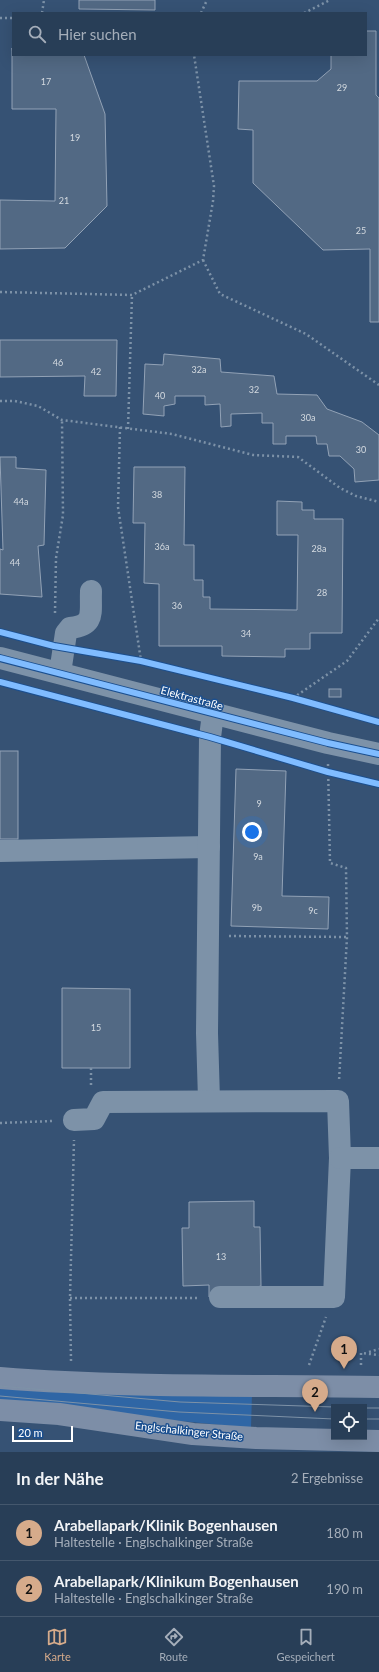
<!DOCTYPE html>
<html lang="de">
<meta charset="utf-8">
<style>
:root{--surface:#283e57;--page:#344961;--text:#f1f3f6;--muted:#a5aeba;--line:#44576d;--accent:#d6ab8b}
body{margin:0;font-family:Lato,sans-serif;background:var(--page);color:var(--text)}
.controls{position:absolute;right:12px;bottom:12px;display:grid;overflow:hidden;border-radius:0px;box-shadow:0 4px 16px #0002}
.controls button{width:36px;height:36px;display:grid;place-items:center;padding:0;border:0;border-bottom:1px solid var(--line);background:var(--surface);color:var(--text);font:20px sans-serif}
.scale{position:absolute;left:12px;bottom:10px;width:61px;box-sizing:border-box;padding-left:4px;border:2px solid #fff;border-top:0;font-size:11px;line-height:14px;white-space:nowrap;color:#fff;-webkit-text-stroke:3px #1b4f8f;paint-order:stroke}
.you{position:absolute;left:252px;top:832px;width:14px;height:14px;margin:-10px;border:3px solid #fff;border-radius:50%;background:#1a73e8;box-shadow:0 0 0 6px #1a73e833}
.badge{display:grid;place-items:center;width:26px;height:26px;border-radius:50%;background:var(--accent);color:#111;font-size:13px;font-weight:700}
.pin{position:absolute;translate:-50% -33px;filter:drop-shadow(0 1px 2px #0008)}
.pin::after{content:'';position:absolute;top:21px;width:14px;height:12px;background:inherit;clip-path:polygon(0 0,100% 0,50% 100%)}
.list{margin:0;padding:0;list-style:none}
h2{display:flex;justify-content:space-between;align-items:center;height:52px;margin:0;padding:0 16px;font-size:17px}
h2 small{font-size:13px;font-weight:400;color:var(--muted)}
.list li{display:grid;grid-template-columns:26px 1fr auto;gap:12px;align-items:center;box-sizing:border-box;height:56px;padding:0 16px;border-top:1px solid var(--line)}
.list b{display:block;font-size:15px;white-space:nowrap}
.list p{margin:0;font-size:13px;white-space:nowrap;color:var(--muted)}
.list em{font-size:13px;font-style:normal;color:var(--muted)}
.icon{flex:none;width:22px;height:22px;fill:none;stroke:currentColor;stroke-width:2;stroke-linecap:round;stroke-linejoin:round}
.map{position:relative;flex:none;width:379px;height:1452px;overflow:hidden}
.search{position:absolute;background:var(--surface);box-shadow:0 4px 16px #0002;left:12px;right:12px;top:12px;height:44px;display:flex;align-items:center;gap:10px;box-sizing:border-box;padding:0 14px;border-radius:0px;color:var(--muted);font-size:15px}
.sheet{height:164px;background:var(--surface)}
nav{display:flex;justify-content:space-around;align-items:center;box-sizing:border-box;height:56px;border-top:1px solid var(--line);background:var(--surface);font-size:11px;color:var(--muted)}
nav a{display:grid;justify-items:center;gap:2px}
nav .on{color:var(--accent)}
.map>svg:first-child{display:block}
.green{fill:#2f66a5}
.building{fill:#526984;stroke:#92a2b6}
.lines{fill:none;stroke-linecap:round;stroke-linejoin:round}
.path{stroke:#7d92a8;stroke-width:2.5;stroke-dasharray:2 3;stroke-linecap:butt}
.minor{stroke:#7d92a8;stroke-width:22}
.major{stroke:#7d8ea7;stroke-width:22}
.tram{stroke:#7e92a7;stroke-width:1}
.cycleway-casing{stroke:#1b4f8f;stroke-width:8}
.cycleway{stroke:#80bcff;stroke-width:6}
.labels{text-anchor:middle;stroke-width:3;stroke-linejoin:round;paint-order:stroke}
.number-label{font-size:9px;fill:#d4dae0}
.street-label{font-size:11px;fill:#fff;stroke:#1b4f8f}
</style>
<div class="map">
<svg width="379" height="1452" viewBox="0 0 379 1452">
<rect width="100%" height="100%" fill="#365274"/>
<polygon class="green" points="0,1383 252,1393 251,1428 0,1403"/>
<g class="building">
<polygon points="79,0 155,0 155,10 79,9"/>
<polygon points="366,31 376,31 376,95 379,98 379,322 370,322 370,249 323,250 253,183 253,130 238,129 239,81 317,81 331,69 331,55 366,55"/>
<polygon points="12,48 13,55 84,55 105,114 107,206 65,248 0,249 0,200 55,201 56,109 12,109"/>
<polygon points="0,340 117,340 116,396 84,396 85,376 0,377"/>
<polygon points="164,354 220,359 221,372 274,376 277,394 317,395 327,409 362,422 379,435 379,480 355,482 354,469 340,456 329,456 327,444 317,444 316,436 286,436 286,444 273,444 273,423 262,423 262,413 231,414 231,426 221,427 220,404 205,405 205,396 175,396 175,404 164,406 164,416 143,414 145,364 163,365"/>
<polygon points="0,457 16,457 16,468 46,470 44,545 38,546 42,597 0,594 0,549 3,550"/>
<polygon points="134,467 185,467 184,545 194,545 194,580 203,580 203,597 210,597 210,609 297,610 298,535 277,535 277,501 302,502 302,510 314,510 314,519 343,519 342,633 310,633 310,649 285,649 285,657 222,656 222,646 159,646 159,584 144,583 145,523 133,523"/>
<rect x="329" y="689" width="12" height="8"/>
<rect x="0" y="751" width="18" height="88"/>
<polygon points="236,769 286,771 282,896 329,897 328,929 231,926"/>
<polygon points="62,988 130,989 130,1068 62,1068"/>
<polygon points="254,1201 254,1227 260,1227 261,1286 209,1297 209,1285 183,1286 182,1228 189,1228 189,1202"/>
</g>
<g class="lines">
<g class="path">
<polyline points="42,13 44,0"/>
<polyline points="201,13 207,0"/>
<polyline points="304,13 330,0"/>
<polyline points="0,18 13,18"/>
<polyline points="203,260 220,294 306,334 379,385"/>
<polyline points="0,292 132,295 203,260 213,201 214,186 194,55"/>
<polyline points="0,401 15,401 38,406 62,420 172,434 253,455 298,457 340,488 356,496 379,502"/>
<polyline points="120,427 118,507 141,661"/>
<polyline points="128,429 132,295"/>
<polyline points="55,613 56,558 63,515 62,420"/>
<polyline points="293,698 347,661 379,618"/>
<polyline points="328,764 330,863 346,868 347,937 339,1081"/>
<polyline points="229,936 347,937"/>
<polyline points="91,1085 91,1068"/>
<polyline points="0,1123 53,1121"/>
<polyline points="70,1298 200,1298"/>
<polyline points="369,1352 379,1349"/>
<polyline points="71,1361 70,1298 74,1140"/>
<polyline points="309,1365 326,1317"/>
<polyline points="361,1365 361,1353 379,1355"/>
</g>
<g class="minor">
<polyline points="0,658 328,743 379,754"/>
<path d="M 60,673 L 66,633 L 70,628 C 96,625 90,613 91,591"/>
<polyline points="0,851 209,847"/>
<polyline points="209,1100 207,1033 210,737 213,714"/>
<polyline points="74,1120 94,1119 103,1102 338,1101 340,1158 334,1297 220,1297"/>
<polyline points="340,1158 379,1158"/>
</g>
<g class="major">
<path d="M 0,1378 C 126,1388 253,1385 379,1387"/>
<polyline points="0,1410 59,1414 193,1434 256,1438 379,1441"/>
</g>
<g class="tram">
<polyline points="0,1386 180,1402 334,1407"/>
<polyline points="0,1396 179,1412 334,1419"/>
<polyline points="364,1408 379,1408"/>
<polyline points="364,1419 379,1419"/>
</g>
<defs>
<g id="cycleway">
<polyline points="0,632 54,646 141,661 293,698 379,722"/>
<polyline points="0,658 328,743 379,754"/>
<polyline points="0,682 210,737 328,772 379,784"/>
</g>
</defs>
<use href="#cycleway" class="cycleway-casing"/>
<use href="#cycleway" class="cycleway"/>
</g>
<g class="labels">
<g class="number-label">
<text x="46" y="85">17</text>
<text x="342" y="91">29</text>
<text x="75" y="141">19</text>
<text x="64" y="204">21</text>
<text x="361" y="234">25</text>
<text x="58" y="366">46</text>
<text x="199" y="373">32a</text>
<text x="96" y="375">42</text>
<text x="254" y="393">32</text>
<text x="160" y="399">40</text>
<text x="308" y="421">30a</text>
<text x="361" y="453">30</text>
<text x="157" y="498">38</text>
<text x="21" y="505">44a</text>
<text x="162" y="550">36a</text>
<text x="319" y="552">28a</text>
<text x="15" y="566">44</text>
<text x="322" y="596">28</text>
<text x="177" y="609">36</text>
<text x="246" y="637">34</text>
<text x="259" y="807">9</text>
<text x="258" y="860">9a</text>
<text x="257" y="911">9b</text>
<text x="313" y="914">9c</text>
<text x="96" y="1031">15</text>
<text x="221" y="1260">13</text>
</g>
<g class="street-label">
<text transform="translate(192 698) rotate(15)" y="4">Elektrastraße</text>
<text transform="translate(189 1431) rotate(6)" y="4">Englschalkinger Straße</text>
</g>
</g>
</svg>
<div class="controls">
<button><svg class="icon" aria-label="locate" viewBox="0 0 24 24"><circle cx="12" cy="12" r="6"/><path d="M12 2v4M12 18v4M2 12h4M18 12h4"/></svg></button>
</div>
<div class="scale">20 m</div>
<div class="you"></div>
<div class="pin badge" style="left:344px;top:1369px">1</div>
<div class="pin badge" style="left:315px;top:1412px">2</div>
<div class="search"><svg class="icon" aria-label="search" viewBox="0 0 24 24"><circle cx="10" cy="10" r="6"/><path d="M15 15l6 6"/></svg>Hier suchen</div>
</div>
<section class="sheet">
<h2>In der Nähe<small>2 Ergebnisse</small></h2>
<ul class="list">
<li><span class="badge">1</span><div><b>Arabellapark/Klinik Bogenhausen</b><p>Haltestelle · Englschalkinger Straße</p></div><em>180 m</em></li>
<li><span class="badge">2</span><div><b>Arabellapark/Klinikum Bogenhausen</b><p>Haltestelle · Englschalkinger Straße</p></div><em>190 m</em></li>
</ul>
</section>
<nav>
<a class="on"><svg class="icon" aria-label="map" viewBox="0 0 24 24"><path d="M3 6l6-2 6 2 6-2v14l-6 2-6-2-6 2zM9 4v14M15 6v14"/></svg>Karte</a>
<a><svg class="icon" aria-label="directions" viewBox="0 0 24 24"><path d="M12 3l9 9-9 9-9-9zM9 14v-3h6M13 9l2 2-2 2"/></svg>Route</a>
<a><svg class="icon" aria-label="saved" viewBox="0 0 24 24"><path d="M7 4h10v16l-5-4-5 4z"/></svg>Gespeichert</a>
</nav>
